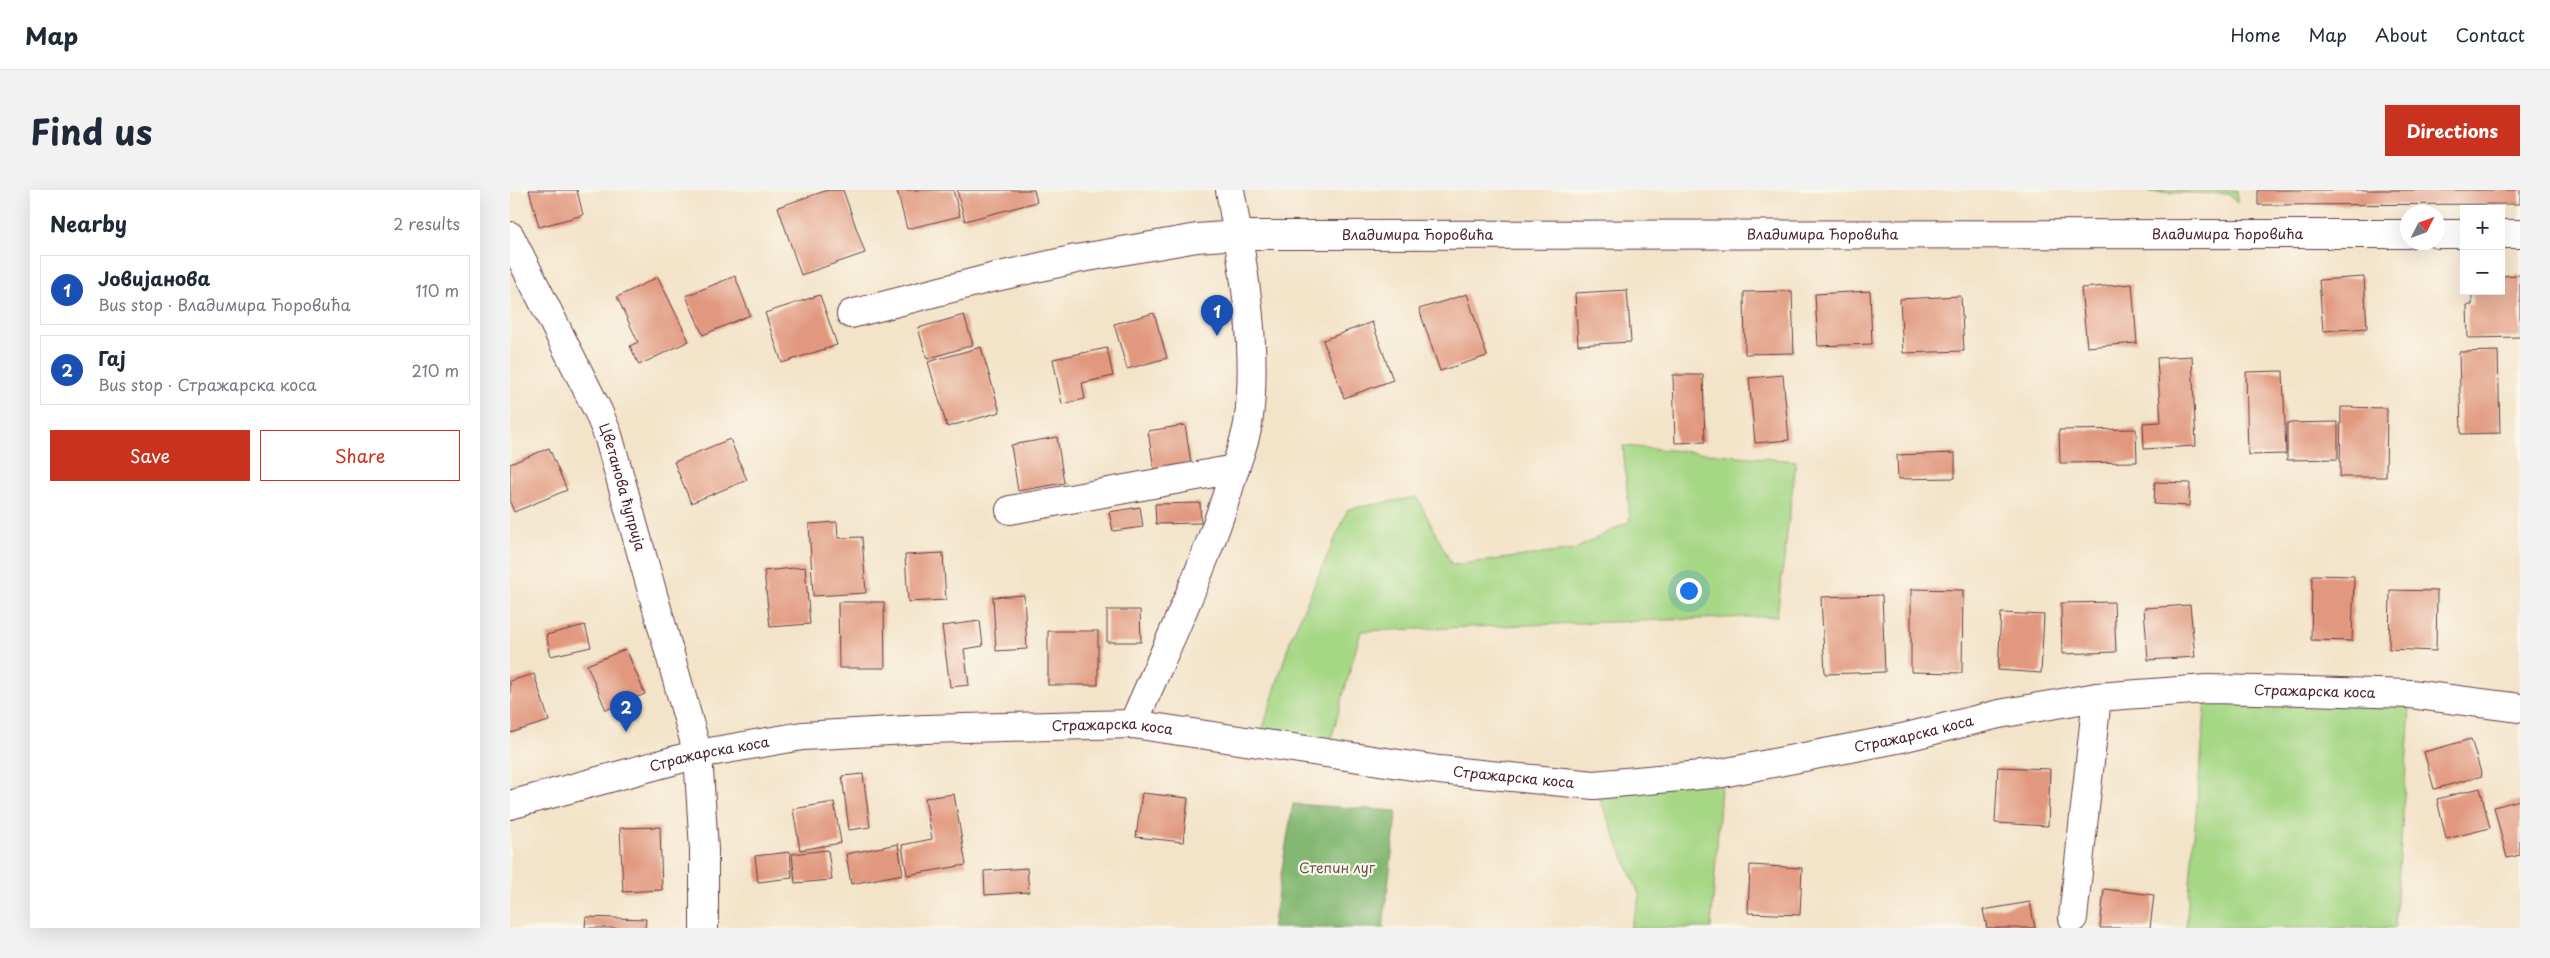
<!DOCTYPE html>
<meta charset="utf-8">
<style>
:root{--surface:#fff;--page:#f2f2f3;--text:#1f2937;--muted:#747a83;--line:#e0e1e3;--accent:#c8321e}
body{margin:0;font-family:"Playpen Sans",sans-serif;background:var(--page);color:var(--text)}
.controls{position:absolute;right:15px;top:15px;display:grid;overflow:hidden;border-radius:0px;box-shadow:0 5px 20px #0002}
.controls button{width:45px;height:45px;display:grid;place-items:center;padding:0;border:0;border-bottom:1px solid var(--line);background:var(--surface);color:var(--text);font:25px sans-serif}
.compass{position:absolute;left:1890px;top:15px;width:45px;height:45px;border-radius:50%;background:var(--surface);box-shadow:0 5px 20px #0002;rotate:48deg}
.you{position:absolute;left:1178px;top:400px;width:18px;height:18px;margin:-12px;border:4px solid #fff;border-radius:50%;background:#1a73e8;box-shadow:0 0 0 8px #1a73e833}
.badge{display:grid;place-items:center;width:32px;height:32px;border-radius:50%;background:var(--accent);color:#fff;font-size:16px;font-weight:700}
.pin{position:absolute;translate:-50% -41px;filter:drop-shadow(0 1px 2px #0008)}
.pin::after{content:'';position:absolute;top:26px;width:18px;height:15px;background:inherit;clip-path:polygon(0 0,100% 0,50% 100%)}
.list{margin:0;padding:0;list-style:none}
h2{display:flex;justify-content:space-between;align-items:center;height:65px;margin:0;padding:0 20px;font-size:21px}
h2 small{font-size:16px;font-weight:400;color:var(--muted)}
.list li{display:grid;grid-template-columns:32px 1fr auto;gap:15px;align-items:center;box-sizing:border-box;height:70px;margin:0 10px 10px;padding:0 10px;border:1px solid var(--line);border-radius:0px}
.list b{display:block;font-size:19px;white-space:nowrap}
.list p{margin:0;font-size:16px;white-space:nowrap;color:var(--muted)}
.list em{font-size:16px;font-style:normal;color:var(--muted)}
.actions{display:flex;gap:10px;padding:15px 20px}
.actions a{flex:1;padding:11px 0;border:1px solid var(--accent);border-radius:0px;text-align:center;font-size:18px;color:var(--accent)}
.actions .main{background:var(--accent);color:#fff}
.map{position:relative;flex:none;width:2010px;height:738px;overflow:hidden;border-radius:0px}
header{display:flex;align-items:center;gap:30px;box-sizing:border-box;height:70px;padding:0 25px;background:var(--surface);border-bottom:1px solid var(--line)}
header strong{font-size:24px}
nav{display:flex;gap:28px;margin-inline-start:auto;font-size:18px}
.intro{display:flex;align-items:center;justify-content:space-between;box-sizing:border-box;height:120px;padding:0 30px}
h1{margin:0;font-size:35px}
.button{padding:12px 22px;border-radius:0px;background:var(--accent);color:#fff;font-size:18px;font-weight:700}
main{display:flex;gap:30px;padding:0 30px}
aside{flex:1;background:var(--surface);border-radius:0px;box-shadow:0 5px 20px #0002}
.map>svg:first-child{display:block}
.green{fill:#a6d785;stroke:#787b58}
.forest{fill:#84b872;stroke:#676c4e}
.building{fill:#e1987e}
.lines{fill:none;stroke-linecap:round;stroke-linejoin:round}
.minor-casing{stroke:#633c43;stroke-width:30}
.minor{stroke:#fff;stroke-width:28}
.labels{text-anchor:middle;stroke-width:4.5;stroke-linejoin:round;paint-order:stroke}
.street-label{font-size:14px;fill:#4a1f2b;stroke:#fbf7ec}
.park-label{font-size:14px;fill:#665646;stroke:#fbf7ec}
</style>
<header>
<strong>Map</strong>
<nav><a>Home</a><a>Map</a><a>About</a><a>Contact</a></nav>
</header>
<div class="intro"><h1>Find us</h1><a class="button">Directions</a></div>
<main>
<aside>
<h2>Nearby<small>2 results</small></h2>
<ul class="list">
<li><span class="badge" style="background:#1a4fb4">1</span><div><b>Јовијанова</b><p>Bus stop · Владимира Ћоровића</p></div><em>110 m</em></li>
<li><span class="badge" style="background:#1a4fb4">2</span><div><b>Гај</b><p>Bus stop · Стражарска коса</p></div><em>210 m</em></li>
</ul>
<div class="actions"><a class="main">Save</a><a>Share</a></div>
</aside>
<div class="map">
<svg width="2010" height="738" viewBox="0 0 2010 738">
<rect width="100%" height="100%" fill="#fbf7ec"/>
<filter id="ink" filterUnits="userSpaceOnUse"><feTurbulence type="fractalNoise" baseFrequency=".02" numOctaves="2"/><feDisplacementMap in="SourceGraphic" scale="10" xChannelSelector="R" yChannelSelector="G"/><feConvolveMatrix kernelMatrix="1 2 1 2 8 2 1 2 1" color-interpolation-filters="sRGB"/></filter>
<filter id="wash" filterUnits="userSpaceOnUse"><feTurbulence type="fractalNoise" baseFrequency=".0096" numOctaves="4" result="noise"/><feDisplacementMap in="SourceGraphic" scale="20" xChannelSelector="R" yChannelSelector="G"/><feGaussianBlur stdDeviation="1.12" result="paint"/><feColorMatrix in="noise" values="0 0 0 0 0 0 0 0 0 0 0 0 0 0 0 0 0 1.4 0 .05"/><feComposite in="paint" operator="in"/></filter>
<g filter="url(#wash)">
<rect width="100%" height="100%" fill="#f3e3c8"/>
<g class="green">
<polygon points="1639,0 1727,0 1727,13 1718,4 1640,2"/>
<polygon points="1113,256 1286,271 1267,426 851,441 817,564 748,554 781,448 838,319 907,307 942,375 1063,360 1120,331"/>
<polygon points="1697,499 1901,504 1885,738 1676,738"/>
<polygon points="1212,583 1201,738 1120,738 1130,707 1084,595"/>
</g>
<polygon class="forest" points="783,614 887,621 873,738 762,738"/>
<g id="blocks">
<g class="building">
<polygon points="19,0 67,0 73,25 29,37"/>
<polygon points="318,0 333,0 355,63 291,85 268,17"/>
<polygon points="387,0 443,0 450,26 397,39"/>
<polygon points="447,0 524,0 527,12 455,31"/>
<polygon points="1748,0 2010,0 2010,14 1748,15"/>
<polygon points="2010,85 2010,147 1958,148 1957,115 1962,115 1962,101 1991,101 1991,86"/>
<polygon points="225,86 240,125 193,145 176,106"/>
<polygon points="148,87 179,151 129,175 120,156 128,152 107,107"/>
<polygon points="1854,87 1857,138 1813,141 1809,90"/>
<polygon points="1622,94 1627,153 1577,157 1571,98"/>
<polygon points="1117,100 1121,152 1068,155 1065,103"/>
<polygon points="1282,101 1284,163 1235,164 1234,102"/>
<polygon points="1360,101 1362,154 1308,156 1305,104"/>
<polygon points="957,104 977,166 930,181 909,119"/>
<polygon points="310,105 327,155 272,173 255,123"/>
<polygon points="1451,106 1454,161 1393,163 1390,109"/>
<polygon points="644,123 657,168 617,179 604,134"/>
<polygon points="454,125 463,155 417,169 408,138"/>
<polygon points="862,132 883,190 834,208 813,150"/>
<polygon points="471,157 490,222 437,237 418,172"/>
<polygon points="597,158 603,186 572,193 575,209 552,214 543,169"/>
<polygon points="1988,161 1990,243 1951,244 1949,162"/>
<polygon points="1682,166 1686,256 1634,259 1633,233 1651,232 1647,168"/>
<polygon points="1773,181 1776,264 1738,265 1736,182"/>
<polygon points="1163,185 1193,185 1195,252 1165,253"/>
<polygon points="1273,185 1279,250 1245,253 1239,188"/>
<polygon points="1831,217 1877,218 1876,287 1830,287"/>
<polygon points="1828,232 1828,269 1777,270 1777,233"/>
<polygon points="675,235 681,273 644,279 638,241"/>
<polygon points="1626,239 1627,272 1550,273 1549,240"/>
<polygon points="547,247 554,293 508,301 501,255"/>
<polygon points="220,249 237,290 181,313 164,272"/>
<polygon points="39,258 57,300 4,322 0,312 0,274"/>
<polygon points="1445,263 1445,288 1388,289 1387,265"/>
<polygon points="1645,292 1680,293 1679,316 1644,314"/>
<polygon points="690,313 691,333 646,334 645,314"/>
<polygon points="630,317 633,337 603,341 599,322"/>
<polygon points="327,332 328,348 352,347 356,403 303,406 299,334"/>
<polygon points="433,363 436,410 398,412 395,365"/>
<polygon points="295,377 300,434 260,437 254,381"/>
<polygon points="1802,385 1844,386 1842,451 1801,450"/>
<polygon points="1401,399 1453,400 1452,483 1401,482"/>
<polygon points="1880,400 1927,401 1926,461 1879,459"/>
<polygon points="514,405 517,459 486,461 483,407"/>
<polygon points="1372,405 1375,482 1315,484 1311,407"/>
<polygon points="328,412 374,412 375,478 329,478"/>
<polygon points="1604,412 1606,462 1552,464 1551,413"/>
<polygon points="1680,415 1685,467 1638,470 1634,418"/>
<polygon points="597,420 630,420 631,452 597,452"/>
<polygon points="1491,423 1534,425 1531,483 1488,480"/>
<polygon points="470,431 473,456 454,459 459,495 440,497 432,436"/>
<polygon points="75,435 81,457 41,466 36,445"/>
<rect x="538" y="441" width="50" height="54"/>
<polygon points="116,459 135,504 96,520 77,475"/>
<polygon points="24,484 39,531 0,543 0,491"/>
<polygon points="1961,549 1972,586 1924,599 1914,562"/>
<polygon points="1488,577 1540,579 1538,636 1485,633"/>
<polygon points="353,584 360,637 339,640 332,586"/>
<polygon points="1970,598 1980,638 1936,649 1927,609"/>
<polygon points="632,603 678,608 673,652 626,647"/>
<polygon points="444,604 456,675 397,685 392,655 422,649 415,608"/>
<polygon points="2010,610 2010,665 1997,668 1984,617"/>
<polygon points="324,612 331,653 290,660 283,619"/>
<polygon points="150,637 152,700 113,702 110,638"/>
<polygon points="388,654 393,684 341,694 336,664"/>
<polygon points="318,660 322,690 285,693 282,664"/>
<polygon points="280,662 282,688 248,692 245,666"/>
<polygon points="1240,675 1292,678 1290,725 1238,723"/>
<polygon points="517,678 519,702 475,705 474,681"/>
<polygon points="1594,699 1644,705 1640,738 1590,738"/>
<polygon points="1520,712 1525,738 1477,738 1473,720"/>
<polygon points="76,727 136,729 135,738 75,738"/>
</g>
</g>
</g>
<g filter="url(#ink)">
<use href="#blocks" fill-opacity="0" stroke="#633c43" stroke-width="1"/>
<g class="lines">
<defs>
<g id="minor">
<polyline points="1928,44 1954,44"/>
<polyline points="1991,44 2010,44"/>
<path id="s1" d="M 0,46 L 88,221 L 98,245 L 188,564 L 194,660 L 194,738"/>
<path id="s2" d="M 341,124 L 481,88 L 566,69 L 687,48 L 728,45 L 1898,44"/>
<polyline points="500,320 725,279"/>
<path d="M 623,534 C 658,453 697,373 722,288 C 727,271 735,252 738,234 C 749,159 733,74 720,0"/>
<path id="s3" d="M 0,615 L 188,564 L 292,546 L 415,539 L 623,534 L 929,580 L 1084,595 L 1212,583 L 1392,548 L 1489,524 L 1587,507 L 1697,499 L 1796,501 L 1901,504 L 2010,518"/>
<polyline points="1563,728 1587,507"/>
</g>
</defs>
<use href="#minor" class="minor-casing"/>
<use href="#minor" class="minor"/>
</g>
</g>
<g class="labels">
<g class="street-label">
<text dy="5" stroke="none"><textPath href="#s2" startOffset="1385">Владимира Ћоровића</textPath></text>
<text dy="5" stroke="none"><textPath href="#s2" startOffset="575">Владимира Ћоровића</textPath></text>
<text dy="5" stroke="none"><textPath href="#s2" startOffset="980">Владимира Ћоровића</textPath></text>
<text dy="5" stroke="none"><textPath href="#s1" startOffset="276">Цветанова ћуприја</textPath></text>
<text dy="5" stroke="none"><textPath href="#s3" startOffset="1826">Стражарска коса</textPath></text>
<text dy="5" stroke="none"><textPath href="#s3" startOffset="611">Стражарска коса</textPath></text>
<text dy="5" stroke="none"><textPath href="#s3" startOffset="1421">Стражарска коса</textPath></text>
<text dy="5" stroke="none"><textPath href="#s3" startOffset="206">Стражарска коса</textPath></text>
<text dy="5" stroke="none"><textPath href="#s3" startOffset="1016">Стражарска коса</textPath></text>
</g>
<g class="park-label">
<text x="827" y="683">Степин луг</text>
</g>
</g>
</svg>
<div class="controls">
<button>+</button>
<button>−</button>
</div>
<svg class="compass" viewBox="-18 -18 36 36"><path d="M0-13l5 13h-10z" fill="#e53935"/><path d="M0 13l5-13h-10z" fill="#747a83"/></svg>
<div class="you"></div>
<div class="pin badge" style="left:707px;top:146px;background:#1a4fb4">1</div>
<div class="pin badge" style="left:116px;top:542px;background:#1a4fb4">2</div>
</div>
</main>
